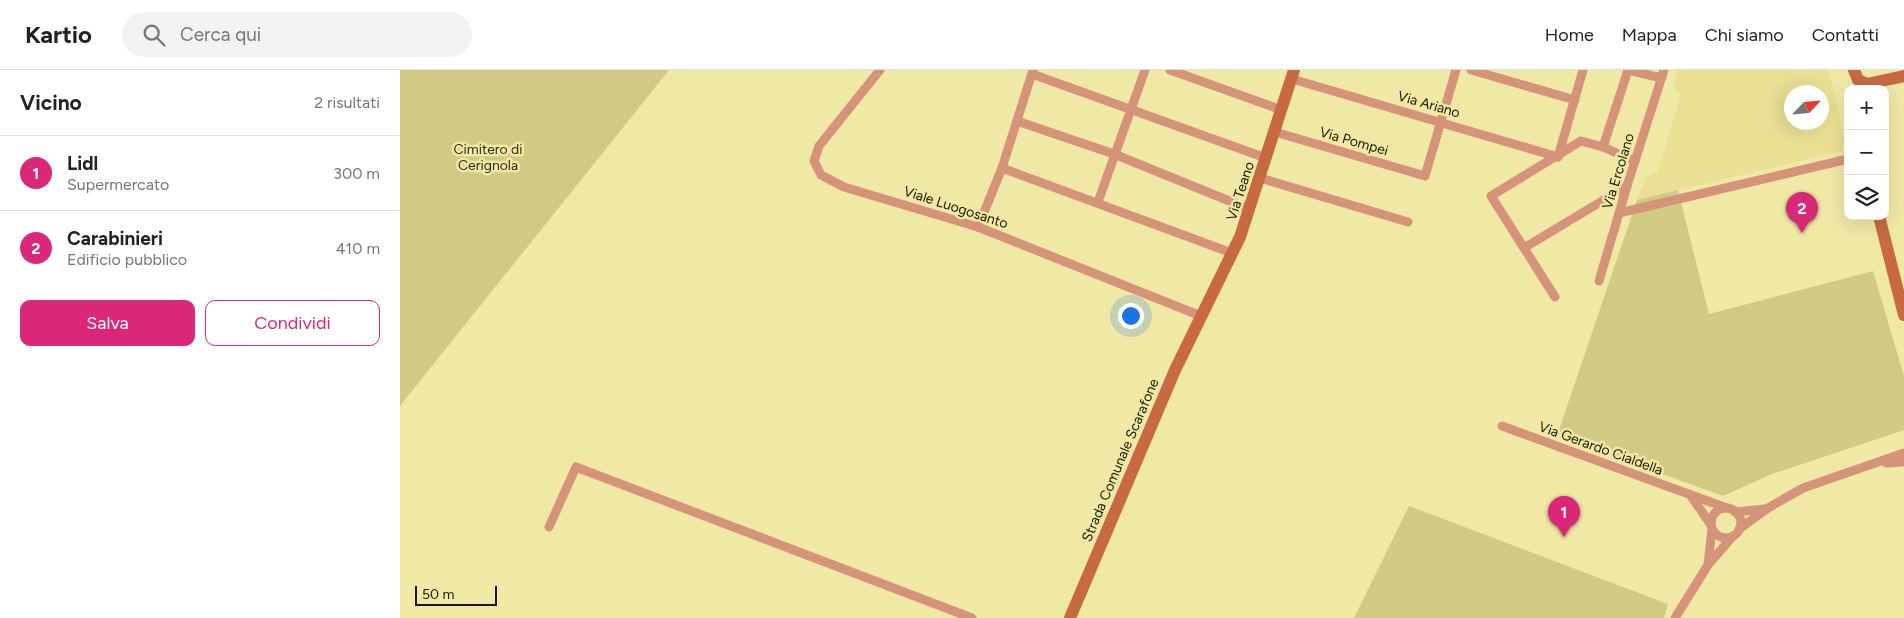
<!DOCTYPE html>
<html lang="it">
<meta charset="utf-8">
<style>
:root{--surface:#fff;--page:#f2f2f2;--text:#222;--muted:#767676;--line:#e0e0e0;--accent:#db2777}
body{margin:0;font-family:Figtree,sans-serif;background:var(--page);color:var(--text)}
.controls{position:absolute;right:15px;top:15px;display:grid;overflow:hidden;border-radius:10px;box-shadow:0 5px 20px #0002}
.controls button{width:45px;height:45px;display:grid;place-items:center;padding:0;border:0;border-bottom:1px solid var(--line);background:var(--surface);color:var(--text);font:25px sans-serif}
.compass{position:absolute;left:1384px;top:15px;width:45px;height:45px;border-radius:50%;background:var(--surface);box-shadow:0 5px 20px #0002;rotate:64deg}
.scale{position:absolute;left:15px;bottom:12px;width:82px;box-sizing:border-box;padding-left:5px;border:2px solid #191500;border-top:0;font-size:14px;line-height:18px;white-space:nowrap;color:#191500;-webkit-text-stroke:4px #f0e8a5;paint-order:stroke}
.you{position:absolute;left:730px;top:245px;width:18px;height:18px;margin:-12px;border:4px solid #fff;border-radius:50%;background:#1a73e8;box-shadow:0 0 0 8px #1a73e833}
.badge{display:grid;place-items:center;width:32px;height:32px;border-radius:50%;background:var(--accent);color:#fff;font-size:16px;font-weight:700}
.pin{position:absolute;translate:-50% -41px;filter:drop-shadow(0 1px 2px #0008)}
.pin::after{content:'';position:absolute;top:26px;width:18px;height:15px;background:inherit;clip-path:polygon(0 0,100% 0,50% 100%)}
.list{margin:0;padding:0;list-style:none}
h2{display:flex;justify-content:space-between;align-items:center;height:65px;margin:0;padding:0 20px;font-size:21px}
h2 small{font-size:16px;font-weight:400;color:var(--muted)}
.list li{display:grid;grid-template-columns:32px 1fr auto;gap:15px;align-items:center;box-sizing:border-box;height:75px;padding:0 20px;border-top:1px solid var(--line)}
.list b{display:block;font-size:19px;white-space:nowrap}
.list p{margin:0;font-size:16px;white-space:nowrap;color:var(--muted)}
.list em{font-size:16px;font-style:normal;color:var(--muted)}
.actions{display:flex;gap:10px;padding:15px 20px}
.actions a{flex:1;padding:11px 0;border:1px solid var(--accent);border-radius:10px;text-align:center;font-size:18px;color:var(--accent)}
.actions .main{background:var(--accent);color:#fff}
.icon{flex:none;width:28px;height:28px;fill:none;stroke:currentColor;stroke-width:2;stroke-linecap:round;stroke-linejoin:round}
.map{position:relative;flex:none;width:1504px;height:548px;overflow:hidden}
header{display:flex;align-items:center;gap:30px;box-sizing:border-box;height:70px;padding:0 25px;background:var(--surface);border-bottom:1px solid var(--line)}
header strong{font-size:24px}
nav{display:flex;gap:28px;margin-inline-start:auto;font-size:18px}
.search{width:350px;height:45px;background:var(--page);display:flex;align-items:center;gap:12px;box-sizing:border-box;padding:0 18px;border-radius:28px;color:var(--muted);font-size:19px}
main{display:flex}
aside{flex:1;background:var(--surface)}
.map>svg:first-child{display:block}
.built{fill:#e9e094;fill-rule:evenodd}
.green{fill:#d2ca84}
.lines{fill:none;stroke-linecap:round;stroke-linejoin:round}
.street{stroke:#d5947a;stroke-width:9}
.secondary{stroke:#c76942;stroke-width:12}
.labels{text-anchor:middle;stroke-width:5;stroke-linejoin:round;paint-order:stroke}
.street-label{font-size:14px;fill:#191500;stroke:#f0e8a5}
.park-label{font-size:14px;fill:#2d2a17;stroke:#f0e8a5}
</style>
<header>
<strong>Kartio</strong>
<div class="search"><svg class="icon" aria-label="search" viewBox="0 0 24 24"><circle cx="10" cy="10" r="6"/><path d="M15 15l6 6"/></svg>Cerca qui</div>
<nav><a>Home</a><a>Mappa</a><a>Chi siamo</a><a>Contatti</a></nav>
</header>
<main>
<aside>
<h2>Vicino<small>2 risultati</small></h2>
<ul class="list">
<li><span class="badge">1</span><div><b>Lidl</b><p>Supermercato</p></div><em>300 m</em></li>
<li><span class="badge">2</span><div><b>Carabinieri</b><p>Edificio pubblico</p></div><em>410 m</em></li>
</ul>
<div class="actions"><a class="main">Salva</a><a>Condividi</a></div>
</aside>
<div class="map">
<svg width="1504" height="548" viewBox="0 0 1504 548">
<rect width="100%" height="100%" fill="#f0e8a5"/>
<path class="built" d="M 1278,0 L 1429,0 L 1447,80 L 1237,130 L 1246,107 L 1258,101 L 1281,25 L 1273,17 ZM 1392,22 L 1422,22 L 1422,52 L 1392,52 Z"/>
<g class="green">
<polygon points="0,0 269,0 0,336"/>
<polygon points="1278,120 1309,244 1473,201 1504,306 1504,360 1372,404 1323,426 1157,366 1237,130"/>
<polygon points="1009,436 1268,534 1264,548 954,548"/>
</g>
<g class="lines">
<g class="street">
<polyline points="480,0 419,76 414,91 421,105 444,117 578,157 801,246"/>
<polyline points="770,0 882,40"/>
<polyline points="1071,0 1175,30"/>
<polyline points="1228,0 1262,8"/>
<polyline points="632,4 866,88"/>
<polyline points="892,9 1158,87"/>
<polyline points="617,51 714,84 849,139"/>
<polyline points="875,62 1025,106 1056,0"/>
<polyline points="1203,77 1228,0"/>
<polyline points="1158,87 1183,0"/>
<polyline points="602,98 832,183"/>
<polyline points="860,108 1008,152"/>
<polyline points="698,132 745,0"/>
<polyline points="1219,143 1448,89"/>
<polyline points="578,157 602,98 633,0"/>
<polyline points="1124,178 1091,126 1181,71 1203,77 1235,91"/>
<polyline points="1199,211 1227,116 1264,0"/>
<polyline points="1155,227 1124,178 1227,116"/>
<polyline points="1102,356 1327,438"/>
<polyline points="1486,393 1504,392"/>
<polyline points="1291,426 1311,455"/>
<circle cx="1326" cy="453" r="15"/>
<polyline points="1335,442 1365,439"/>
<polyline points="149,457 176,397 572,548"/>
<polyline points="1339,459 1368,438 1403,418 1504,383"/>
<polyline points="1308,495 1312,459"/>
<polyline points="1275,548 1308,495 1333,466"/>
</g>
<g class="secondary">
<polyline points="1454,0 1458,10 1467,14 1504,6"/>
<polyline points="1479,146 1504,245"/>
<polyline points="670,548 775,300 840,167 894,0"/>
</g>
</g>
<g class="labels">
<g class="street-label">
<text transform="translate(1029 34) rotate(16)" y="5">Via Ariano</text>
<text transform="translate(954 71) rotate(16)" y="5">Via Pompei</text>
<text transform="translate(1218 101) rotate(-73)" y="5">Via Ercolano</text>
<text transform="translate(840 121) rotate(-72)" y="5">Via Teano</text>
<text transform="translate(556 137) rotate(18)" y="5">Viale Luogosanto</text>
<text transform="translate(1201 378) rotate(20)" y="5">Via Gerardo Cialdella</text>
<text transform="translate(720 390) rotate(-67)" y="5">Strada Comunale Scarafone</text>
</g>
<g class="park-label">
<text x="88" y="84">Cimitero di<tspan x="88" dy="16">Cerignola</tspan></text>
</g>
</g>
</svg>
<div class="controls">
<button>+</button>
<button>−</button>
<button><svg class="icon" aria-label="layers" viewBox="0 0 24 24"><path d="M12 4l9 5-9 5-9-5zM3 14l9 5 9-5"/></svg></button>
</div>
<svg class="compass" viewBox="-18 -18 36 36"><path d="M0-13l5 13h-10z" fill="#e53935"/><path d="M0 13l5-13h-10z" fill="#767676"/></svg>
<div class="scale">50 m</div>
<div class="you"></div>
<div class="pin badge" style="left:1164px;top:467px">1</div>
<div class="pin badge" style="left:1402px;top:163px">2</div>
</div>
</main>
